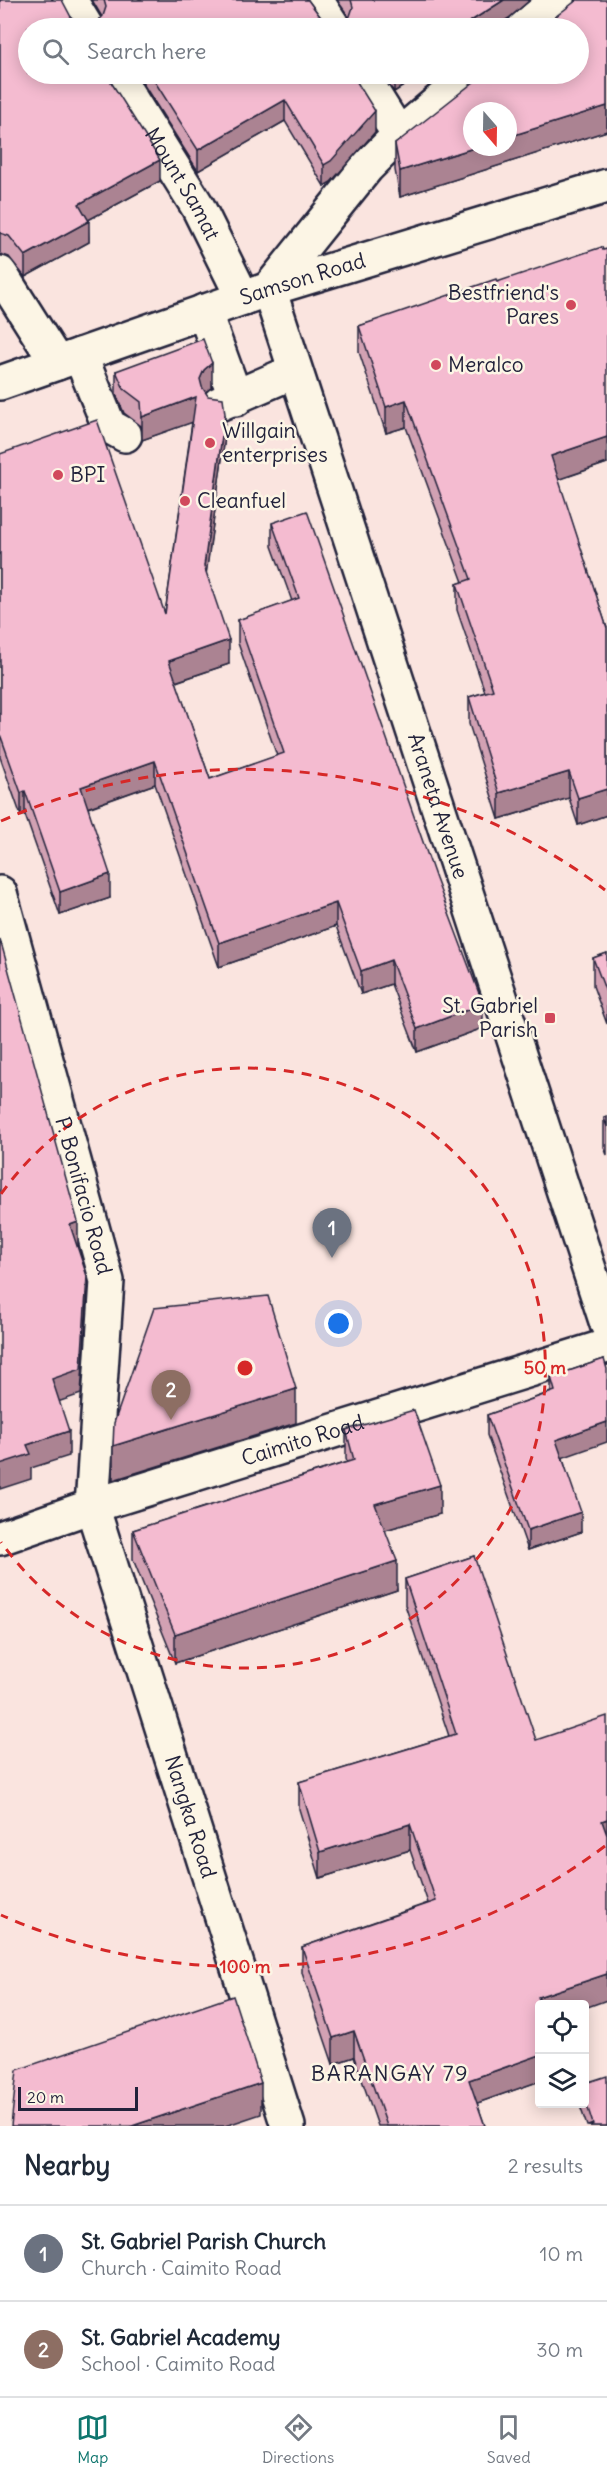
<!DOCTYPE html>
<meta charset="utf-8">
<style>
:root{--surface:#fff;--page:#f6f6f7;--text:#1f2937;--muted:#747a83;--line:#e0e1e3;--accent:#0f766e}
body{margin:0;font-family:Delius,sans-serif;background:var(--page);color:var(--text)}
.controls{position:absolute;right:18px;bottom:18px;display:grid;overflow:hidden;border-radius:6px;box-shadow:0 3px 15px #0003}
.controls button{width:54px;height:54px;display:grid;place-items:center;padding:0;border:0;border-bottom:2px solid var(--line);background:var(--surface);color:var(--text);font:30px sans-serif}
.compass{position:absolute;left:463px;top:102px;width:54px;height:54px;border-radius:50%;background:var(--surface);box-shadow:0 3px 15px #0003;rotate:160deg}
.scale{position:absolute;left:18px;bottom:15px;width:120px;box-sizing:border-box;padding-left:6px;border:3px solid #22223b;border-top:0;font-size:16px;line-height:21px;white-space:nowrap;color:#22223b;-webkit-text-stroke:4px #fcf5e5;paint-order:stroke}
.you{position:absolute;left:339px;top:1324px;width:21px;height:21px;margin:-15px;border:4px solid #fff;border-radius:50%;background:#1a73e8;box-shadow:0 0 0 9px #1a73e833}
.badge{display:grid;place-items:center;width:39px;height:39px;border-radius:50%;background:var(--accent);color:#fff;font-size:20px;font-weight:700}
.pin{position:absolute;translate:-50% -50px;filter:drop-shadow(0 2px 3px #0008)}
.pin::after{content:'';position:absolute;top:32px;width:21px;height:18px;background:inherit;clip-path:polygon(0 0,100% 0,50% 100%)}
.list{margin:0;padding:0;list-style:none}
h2{display:flex;justify-content:space-between;align-items:center;height:78px;margin:0;padding:0 24px;font-size:26px}
h2 small{font-size:20px;font-weight:400;color:var(--muted)}
.list li{display:grid;grid-template-columns:39px 1fr auto;gap:18px;align-items:center;box-sizing:border-box;height:96px;padding:0 24px;border-top:2px solid var(--line)}
.list b{display:block;font-size:22px;white-space:nowrap}
.list p{margin:0;font-size:20px;white-space:nowrap;color:var(--muted)}
.list em{font-size:20px;font-style:normal;color:var(--muted)}
.icon{flex:none;width:33px;height:33px;fill:none;stroke:currentColor;stroke-width:2;stroke-linecap:round;stroke-linejoin:round}
.map{position:relative;flex:none;width:607px;height:2126px;overflow:hidden}
.search{position:absolute;background:var(--surface);box-shadow:0 3px 15px #0003;left:18px;right:18px;top:18px;height:66px;display:flex;align-items:center;gap:15px;box-sizing:border-box;padding:0 21px;border-radius:33px;color:var(--muted);font-size:22px}
.sheet{height:270px;background:var(--surface)}
nav{display:flex;justify-content:space-around;align-items:center;box-sizing:border-box;height:84px;border-top:2px solid var(--line);background:var(--surface);font-size:16px;color:var(--muted)}
nav a{display:grid;justify-items:center;gap:3px}
nav .on{color:var(--accent)}
.map>svg:first-child{display:block}
.lines{fill:none;stroke-linecap:round;stroke-linejoin:round}
.minor-casing{stroke:#22223b;stroke-width:38}
.highway-casing{stroke:#22223b;stroke-width:38}
.minor{stroke:#fcf5e5;stroke-width:33}
.highway{stroke:#fcf5e5;stroke-width:33}
.wall{fill:#d2a1b3;stroke:#22223b;stroke-width:1.5}
.shaded-wall{fill:#ab8392;stroke:#22223b;stroke-width:1.5}
.building{fill:#f4bbd0;stroke:#22223b;stroke-width:1.5}
.ring{fill:none;stroke:#d62828;stroke-width:3;stroke-dasharray:10 8}
.poi-dot{fill:#d1495b;stroke:#fcf5e5;stroke-width:2}
.labels{text-anchor:middle;stroke-width:5;stroke-linejoin:round;paint-order:stroke}
.street-label{font-size:21px;fill:#22223b;stroke:#fcf5e5}
.poi-label{font-size:21px;fill:#22223b;stroke:#fcf5e5;text-anchor:start}
.neighbourhood-label{font-size:22px;letter-spacing:1.5px;fill:#22223b;stroke:#fcf5e5}
.centre{fill:#d62828;stroke:#fcf5e5;stroke-width:3}
.ring-label{font-size:18px;text-anchor:middle;font-weight:bold;fill:#d62828;stroke:#fcf5e5;stroke-width:5;stroke-linejoin:round;paint-order:stroke}
</style>
<div class="map">
<svg width="607" height="2126" viewBox="0 0 607 2126">
<rect width="100%" height="100%" fill="#fae4df"/>
<filter id="ink" filterUnits="userSpaceOnUse"><feTurbulence type="fractalNoise" baseFrequency=".0167" numOctaves="2"/><feDisplacementMap in="SourceGraphic" scale="12" xChannelSelector="R" yChannelSelector="G"/><feConvolveMatrix kernelMatrix="1 2 1 2 8 2 1 2 1" color-interpolation-filters="sRGB"/></filter>
<g filter="url(#ink)">
<g class="lines">
<defs>
<g id="minor">
<polyline points="70,0 87,28"/>
<polyline points="316,0 334,28"/>
<polyline points="524,28 557,0"/>
<path id="s1" d="M 115,74 L 198,207 L 243,298"/>
<polyline points="361,74 399,135"/>
<path id="s2" d="M 471,74 L 399,135 L 367,167 L 269,289 L 607,1324"/>
<polyline points="0,273 57,363"/>
<polyline points="204,311 236,399"/>
<polyline points="80,355 109,426 125,435"/>
<polyline points="219,404 295,371"/>
<path id="s3" d="M 0,893 L 107,1281 L 92,1506 L 288,2126"/>
<path id="s4" d="M 0,1538 L 92,1506 L 607,1346"/>
</g>
<g id="highway">
<path id="s5" d="M 0,383 L 269,289 L 607,186"/>
</g>
</defs>
<use href="#minor" class="minor-casing"/>
<use href="#highway" class="highway-casing"/>
<use href="#minor" class="minor"/>
<use href="#highway" class="highway"/>
</g>
<g class="wall">
<polygon points="0,0 71,17 78,23 87,26 96,23 102,17 92,0 308,0 325,23 334,26 344,23 349,17 337,0 530,0 509,18 493,28 28,28 160,181 88,220 89,242 25,277 9,257 0,254"/>
<polygon points="607,0 607,131 400,197 395,170 395,144"/>
<polygon points="137,74 352,74 375,132 331,182 324,186 285,121 198,171"/>
<polygon points="381,74 423,74 394,92"/>
<polygon points="497,282 607,463 558,480 607,628 607,815 578,825 569,798 499,819 469,724 469,697 485,692 457,610 457,584 463,582 406,427 386,433 359,352 359,326"/>
<polygon points="116,371 212,387 205,392 225,437 206,573 229,664 176,682 210,779 277,756 238,643 238,620 292,601 272,546 272,523 483,1028 417,1052 391,984 361,994 336,926 219,967 155,784 88,808 110,898 60,915 25,815 21,816 0,757 0,454 165,614 192,422 142,440 141,426 124,413 116,394"/>
<polygon points="607,953 607,1024 593,986 593,958"/>
<polygon points="607,1117 607,1155 604,1147 604,1118"/>
<polygon points="604,1359 563,1458 581,1532 528,1550 487,1435 487,1415 551,1392 551,1377"/>
<polygon points="346,1430 440,1514 385,1530 397,1590 175,1663 133,1559 133,1530 347,1462 346,1459"/>
<polygon points="474,1556 540,2004 540,2081 477,2103 485,2126 378,2126 354,2057 333,2064 302,1973 302,1947 428,1903 410,1850 320,1878 299,1809 299,1782 449,1736 405,1605 405,1579"/>
<polygon points="585,2083 607,2126 587,2126 580,2106 580,2103 585,2103"/>
</g>
<g class="shaded-wall">
<polygon points="504,0 530,0 509,18 493,28 460,28"/>
<polygon points="394,74 423,74 394,92"/>
<polygon points="285,100 285,121 198,171 198,150"/>
<polygon points="607,106 607,131 400,197 400,171 477,147 508,147 508,137"/>
<polygon points="375,111 375,132 331,182 324,186 324,165"/>
<polygon points="160,160 160,181 79,225 79,204"/>
<polygon points="89,221 89,242 25,277 25,256"/>
<polygon points="212,363 212,387 204,393 200,402 200,379 204,370"/>
<polygon points="196,397 196,421 142,440 142,417"/>
<polygon points="406,400 406,427 386,433 386,407"/>
<polygon points="225,414 225,437 204,590 204,566"/>
<polygon points="607,437 607,463 551,482 551,456"/>
<polygon points="229,640 229,664 169,684 169,661"/>
<polygon points="155,761 155,784 81,810 81,787"/>
<polygon points="569,772 569,798 499,819 499,793"/>
<polygon points="607,789 607,815 578,825 578,798"/>
<polygon points="25,791 25,815 21,816 21,793"/>
<polygon points="110,874 110,898 60,915 60,892"/>
<polygon points="336,903 336,926 219,967 219,943"/>
<polygon points="391,960 391,984 361,994 361,971"/>
<polygon points="483,1004 483,1028 417,1052 417,1029"/>
<polygon points="78,1222 78,1247 70,1250 70,1225"/>
<polygon points="87,1276 87,1301 81,1394 52,1404 52,1379"/>
<polygon points="296,1389 296,1423 113,1480 113,1446"/>
<polygon points="607,1422 607,1442 556,1460 556,1440"/>
<polygon points="69,1431 69,1456 31,1468 31,1479 0,1489 0,1464 27,1445"/>
<polygon points="440,1485 440,1514 375,1533 375,1504"/>
<polygon points="581,1512 581,1532 528,1550 528,1530"/>
<polygon points="397,1561 397,1590 175,1663 175,1634"/>
<polygon points="607,1819 607,1846 602,1821"/>
<polygon points="410,1824 410,1850 320,1878 320,1852"/>
<polygon points="607,1974 607,2000 585,2008 585,2004 540,2004 538,1997"/>
<polygon points="354,2031 354,2057 333,2064 333,2038"/>
<polygon points="540,2055 540,2081 469,2106 469,2080"/>
<polygon points="261,2083 261,2114 225,2126 132,2126"/>
</g>
<g class="building">
<polygon points="0,0 62,0 71,17 78,23 87,26 96,23 103,16 106,7 104,0 308,0 325,23 334,26 344,23 350,16 353,7 351,0 504,0 460,28 28,28 28,74 106,74 160,160 79,204 89,221 25,256 9,236 0,233"/>
<polygon points="577,0 607,0 607,106 508,137 508,111 472,111 472,147 477,147 400,171 395,144 484,74 579,74 579,28 541,28"/>
<polygon points="150,74 352,74 375,111 331,161 324,165 285,100 198,150"/>
<polygon points="602,247 603,250 607,249 607,437 551,456 607,628 607,789 578,798 569,772 499,793 469,697 493,690 457,584 471,579 406,400 386,407 359,326 496,279 497,282"/>
<polygon points="203,339 212,363 204,370 200,379 202,387 208,396 223,398 225,414 204,566 229,640 169,661 210,779 284,753 238,620 299,598 272,523 307,511 436,879 483,1004 417,1029 391,960 361,971 336,903 219,943 155,761 81,787 110,874 60,892 25,791 21,793 0,734 0,454 97,420 165,614 196,397 142,417 141,402 124,389 116,371"/>
<polygon points="0,939 78,1222 70,1225 87,1276 81,1369 52,1379 69,1431 27,1445 31,1454 0,1464"/>
<polygon points="607,953 607,995 593,958"/>
<polygon points="607,1117 607,1127 604,1118"/>
<polygon points="268,1296 296,1389 113,1446 114,1423 154,1308"/>
<polygon points="604,1359 607,1369 607,1422 556,1440 581,1512 528,1530 487,1415 555,1391 551,1377"/>
<polygon points="414,1410 440,1485 375,1504 397,1561 175,1634 133,1530 354,1460 346,1430"/>
<polygon points="474,1556 536,1740 607,1716 607,1819 602,1821 607,1835 607,1974 538,1997 541,2004 540,2004 540,2055 469,2080 485,2126 387,2126 354,2031 333,2038 302,1947 436,1901 410,1824 320,1852 299,1782 456,1734 405,1579"/>
<polygon points="233,1996 261,2083 132,2126 11,2126 17,2070"/>
<polygon points="607,2076 607,2126 588,2126 593,2124 585,2099 585,2083"/>
</g>
</g>
<g class="ring">
<path d="M1 1194A300 300 0 1 1 1 1542"/>
<path d="M605 1846A599 599 0 0 1 1 1915M1 821A599 599 0 0 1 605 890"/>
</g>
<g class="poi-dot">
<circle cx="571" cy="305" r="6"/>
<circle cx="436" cy="365" r="6"/>
<circle cx="210" cy="443" r="6"/>
<circle cx="58" cy="475" r="6"/>
<circle cx="185" cy="501" r="6"/>
<rect x="544" y="1012" width="12" height="12" rx="3"/>
</g>
<g class="labels">
<g class="street-label">
<text dy="7" stroke="none"><textPath href="#s1" startOffset="129">Mount Samat</textPath></text>
<text dy="7" stroke="none"><textPath href="#s5" startOffset="320">Samson Road</textPath></text>
<text dy="7" stroke="none"><textPath href="#s2" startOffset="840">Araneta Avenue</textPath></text>
<text dy="7" stroke="none"><textPath href="#s3" startOffset="314">P. Bonifacio Road</textPath></text>
<text dy="7" stroke="none"><textPath href="#s4" startOffset="318">Caimito Road</textPath></text>
<text dy="7" stroke="none"><textPath href="#s3" startOffset="954">Nangka Road</textPath></text>
</g>
<g class="poi-label">
<text x="559" y="300" text-anchor="end">Bestfriend's<tspan x="559" dy="24">Pares</tspan></text>
<text x="448" y="372">Meralco</text>
<text x="222" y="438">Willgain<tspan x="222" dy="24">enterprises</tspan></text>
<text x="70" y="482">BPI</text>
<text x="197" y="508">Cleanfuel</text>
<text x="538" y="1013" text-anchor="end">St. Gabriel<tspan x="538" dy="24">Parish</tspan></text>
</g>
<g class="neighbourhood-label">
<text x="390" y="2081">BARANGAY 79</text>
</g>
</g>
<circle cx="245" cy="1368" r="9" class="centre"/>
<g class="ring-label">
<text x="545" y="1374">50 m</text>
<text x="245" y="1973">100 m</text>
</g>
</svg>
<div class="controls">
<button><svg class="icon" aria-label="locate" viewBox="0 0 24 24"><circle cx="12" cy="12" r="6"/><path d="M12 2v4M12 18v4M2 12h4M18 12h4"/></svg></button>
<button><svg class="icon" aria-label="layers" viewBox="0 0 24 24"><path d="M12 4l9 5-9 5-9-5zM3 14l9 5 9-5"/></svg></button>
</div>
<svg class="compass" viewBox="-18 -18 36 36"><path d="M0-13l5 13h-10z" fill="#e53935"/><path d="M0 13l5-13h-10z" fill="#747a83"/></svg>
<div class="scale">20 m</div>
<div class="you"></div>
<div class="pin badge" style="left:332px;top:1258px;background:#6b7280">1</div>
<div class="pin badge" style="left:171px;top:1420px;background:#8d6e63">2</div>
<div class="search"><svg class="icon" aria-label="search" viewBox="0 0 24 24"><circle cx="10" cy="10" r="6"/><path d="M15 15l6 6"/></svg>Search here</div>
</div>
<section class="sheet">
<h2>Nearby<small>2 results</small></h2>
<ul class="list">
<li><span class="badge" style="background:#6b7280">1</span><div><b>St. Gabriel Parish Church</b><p>Church · Caimito Road</p></div><em>10 m</em></li>
<li><span class="badge" style="background:#8d6e63">2</span><div><b>St. Gabriel Academy</b><p>School · Caimito Road</p></div><em>30 m</em></li>
</ul>
</section>
<nav>
<a class="on"><svg class="icon" aria-label="map" viewBox="0 0 24 24"><path d="M3 6l6-2 6 2 6-2v14l-6 2-6-2-6 2zM9 4v14M15 6v14"/></svg>Map</a>
<a><svg class="icon" aria-label="directions" viewBox="0 0 24 24"><path d="M12 3l9 9-9 9-9-9zM9 14v-3h6M13 9l2 2-2 2"/></svg>Directions</a>
<a><svg class="icon" aria-label="saved" viewBox="0 0 24 24"><path d="M7 4h10v16l-5-4-5 4z"/></svg>Saved</a>
</nav>
